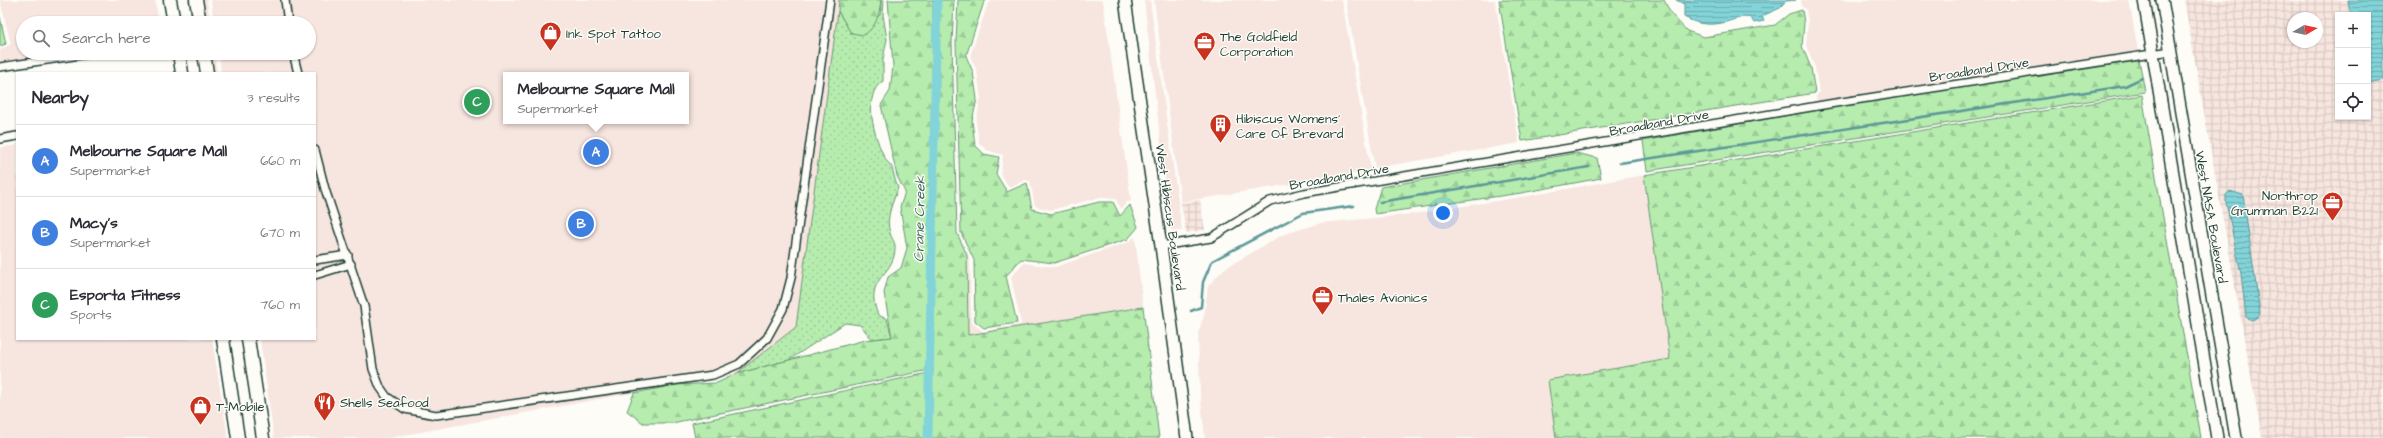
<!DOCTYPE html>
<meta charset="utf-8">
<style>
:root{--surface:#fff;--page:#f7f7f7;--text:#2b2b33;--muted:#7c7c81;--line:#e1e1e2;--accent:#c8321e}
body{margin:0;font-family:"Architects Daughter",sans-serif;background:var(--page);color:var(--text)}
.controls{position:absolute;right:12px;top:12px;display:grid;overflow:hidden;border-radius:0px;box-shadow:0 1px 3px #0004}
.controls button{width:36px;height:36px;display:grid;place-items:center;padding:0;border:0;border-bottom:1px solid var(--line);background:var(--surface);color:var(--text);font:20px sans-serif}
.compass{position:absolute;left:2287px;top:12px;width:36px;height:36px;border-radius:50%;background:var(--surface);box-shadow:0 1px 3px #0004;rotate:81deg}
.you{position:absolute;left:1443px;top:213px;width:14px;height:14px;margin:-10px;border:3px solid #fff;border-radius:50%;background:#1a73e8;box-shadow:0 0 0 6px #1a73e833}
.badge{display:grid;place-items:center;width:26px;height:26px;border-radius:50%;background:var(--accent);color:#fff;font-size:13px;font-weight:700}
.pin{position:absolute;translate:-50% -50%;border:2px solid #fff;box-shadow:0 1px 4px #0006}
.popup{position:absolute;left:503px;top:72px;width:186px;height:52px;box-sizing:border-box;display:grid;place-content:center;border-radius:0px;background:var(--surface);filter:drop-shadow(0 1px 3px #0005);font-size:13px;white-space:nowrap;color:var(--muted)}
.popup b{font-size:15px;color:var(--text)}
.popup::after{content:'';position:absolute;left:50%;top:100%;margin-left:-8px;border:8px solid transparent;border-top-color:var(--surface)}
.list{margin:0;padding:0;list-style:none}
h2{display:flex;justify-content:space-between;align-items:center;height:52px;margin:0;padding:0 16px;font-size:17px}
h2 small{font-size:13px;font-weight:400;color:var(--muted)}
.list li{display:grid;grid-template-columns:26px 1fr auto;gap:12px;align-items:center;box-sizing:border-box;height:72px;padding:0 16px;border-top:1px solid var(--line)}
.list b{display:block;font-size:15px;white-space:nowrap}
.list p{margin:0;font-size:13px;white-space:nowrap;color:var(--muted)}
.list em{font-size:13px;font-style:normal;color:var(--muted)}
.icon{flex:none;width:22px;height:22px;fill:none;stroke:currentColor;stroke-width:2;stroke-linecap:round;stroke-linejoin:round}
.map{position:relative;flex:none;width:2383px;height:438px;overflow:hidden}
.search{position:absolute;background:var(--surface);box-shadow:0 1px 3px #0004;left:16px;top:16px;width:300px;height:44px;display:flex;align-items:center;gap:10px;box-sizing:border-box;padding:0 14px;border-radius:22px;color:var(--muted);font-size:15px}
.panel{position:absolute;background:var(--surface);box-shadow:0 1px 3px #0004;left:16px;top:72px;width:300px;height:268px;border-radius:0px}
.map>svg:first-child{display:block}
.built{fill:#f7e5df;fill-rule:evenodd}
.industrial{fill:url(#industrial-grid);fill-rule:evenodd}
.green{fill:url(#green-dots);stroke:#6a9572}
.forest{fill:url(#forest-firs);stroke:#6a9572}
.water{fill:url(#water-rules);stroke:#5b9897}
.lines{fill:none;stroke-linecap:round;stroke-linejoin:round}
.stream{stroke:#5b9897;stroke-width:2.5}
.canal{stroke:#83d4d9;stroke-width:9}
.street-casing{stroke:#1f3d34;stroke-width:10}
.secondary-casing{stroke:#1f3d34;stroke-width:14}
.primary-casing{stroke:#1f3d34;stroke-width:15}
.street{stroke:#fdfcf7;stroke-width:7}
.secondary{stroke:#fdfcf7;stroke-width:11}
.primary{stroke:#fdfcf7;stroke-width:12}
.labels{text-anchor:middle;stroke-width:3;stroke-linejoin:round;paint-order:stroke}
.poi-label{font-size:13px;fill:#1f3d34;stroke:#fdfcf7;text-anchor:start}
.street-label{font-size:13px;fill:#1f3d34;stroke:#fdfcf7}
.water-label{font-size:14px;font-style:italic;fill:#38635d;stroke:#fdfcf7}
</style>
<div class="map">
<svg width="2383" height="438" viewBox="0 0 2383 438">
<defs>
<pattern id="industrial-grid" width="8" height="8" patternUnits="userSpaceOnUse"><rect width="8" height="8" fill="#f7e5df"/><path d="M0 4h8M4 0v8" fill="none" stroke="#d3c5c0"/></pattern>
<pattern id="green-dots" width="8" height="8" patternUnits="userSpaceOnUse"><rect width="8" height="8" fill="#b6edaf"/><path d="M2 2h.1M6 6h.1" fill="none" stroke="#9ccc97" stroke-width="1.8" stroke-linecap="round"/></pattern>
<pattern id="forest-firs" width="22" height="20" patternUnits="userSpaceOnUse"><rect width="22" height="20" fill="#b6edaf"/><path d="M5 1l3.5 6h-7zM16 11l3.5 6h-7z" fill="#9ccc97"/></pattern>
<pattern id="water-rules" width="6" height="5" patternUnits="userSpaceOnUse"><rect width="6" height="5" fill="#83d4d9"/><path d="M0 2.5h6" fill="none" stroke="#6badb1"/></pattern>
</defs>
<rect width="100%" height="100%" fill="#fdfcf7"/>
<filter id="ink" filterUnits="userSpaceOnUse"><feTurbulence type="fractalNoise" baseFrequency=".025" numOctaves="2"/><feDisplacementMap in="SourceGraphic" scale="8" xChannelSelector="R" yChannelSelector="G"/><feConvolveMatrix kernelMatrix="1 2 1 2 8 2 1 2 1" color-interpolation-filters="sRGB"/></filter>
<g filter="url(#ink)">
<g class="built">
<polygon points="0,0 155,0 159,23 23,23 23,53 74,53 0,65 0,50 11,44"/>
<polygon points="203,0 207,0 210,23 206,23"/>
<path d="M 211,0 L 839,0 L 796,327 L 736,374 L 388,438 L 274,438 L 260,339 L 315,339 L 315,73 L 221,73 L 219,53 L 309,53 L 309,23 L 214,23 ZM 506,75 L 686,75 L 686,121 L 506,121 Z"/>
<polygon points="993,0 1103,0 1131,201 1127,202 1121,209 1116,199 1113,198 1098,198 1051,210 1035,206 1030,181 1025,180 1009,187 1001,174 1003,155 987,150 979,143 976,121 981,98 977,71 970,56 988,4"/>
<polygon points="1144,0 1150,0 1182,231 1171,230"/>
<polygon points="1154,0 1342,0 1371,171 1181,202"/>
<polygon points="1346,0 1495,0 1519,143 1375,168"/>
<polygon points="1801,0 2129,0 2138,51 1817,101 1816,97 1819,92 1815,67 1806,45 1808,22 1806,9 1802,7"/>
<polygon points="211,53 214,53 217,73 214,73"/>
<polygon points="17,130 17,141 0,144 0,133"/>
<polygon points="17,145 17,339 212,339 228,438 0,438 0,148"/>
<polygon points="1644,175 1670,359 1548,380 1556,438 1205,438 1200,392 1198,333 1204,316 1208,286 1224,269 1282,235 1321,223 1406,215 1522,197"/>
<polygon points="1135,237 1143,307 968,336 967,255 970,261 971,322 984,332 1021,324 1011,277 1023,263 1055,267 1129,242"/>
<polygon points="253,339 256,339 270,438 269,438"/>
</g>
<g class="industrial">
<path d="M 2184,0 L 2383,0 L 2383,438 L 2262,438 ZM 2338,15 L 2368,15 L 2368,117 L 2338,117 ZM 2293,18 L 2317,18 L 2317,42 L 2293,42 Z"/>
<polygon points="1200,200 1205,230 1186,233 1181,203"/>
</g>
<path class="green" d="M 881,0 L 884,0 L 883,15 L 887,39 L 883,59 L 883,81 C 861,94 875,140 885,158 C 886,162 891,164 892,168 C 894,175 895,181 898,188 C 893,202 885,218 890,233 C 892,240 896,242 895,250 C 893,277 863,278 878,315 L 887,319 L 892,337 L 872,339 L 860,325 L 845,323 L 789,360 L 736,374 L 796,327 L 838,11 L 851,33 L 880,15 Z"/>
<g class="forest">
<path d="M 839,0 L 881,0 C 879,15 877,26 864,35 L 851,33 L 838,11 Z"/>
<polygon points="888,0 933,0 929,370 672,423 643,423 627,411 634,393 676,385 717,383 736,374 865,340 892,337 884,293 888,277 901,268 907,248 900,207 905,192 897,176 881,105 890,91 893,66"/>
<polygon points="938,0 954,0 952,43 957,233 967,255 968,335 1143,307 1159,438 695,438 692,423 933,372"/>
<polygon points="958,0 987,0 984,2 966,56 973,72 977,99 972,121 975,145 984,154 999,157 996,174 1007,192 1027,183 1032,209 1051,214 1099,202 1113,202 1120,216 1130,205 1138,227 1128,239 1054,263 1021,259 1006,276 1017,323 984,328 975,321 974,260 961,233 956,42"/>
<polygon points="1499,0 1664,0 1671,14 1687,31 1704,37 1775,25 1789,14 1802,10 1804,23 1802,46 1811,68 1815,93 1522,141"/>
<polygon points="0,17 6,44 0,46"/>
<polygon points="2139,60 2145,92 1647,171 1643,141 1829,108"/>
<polygon points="2142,95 2201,438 1556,438 1548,380 1670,359 1644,175"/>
<polygon points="1576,153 1597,158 1601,178 1521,193 1375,214 1374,209 1381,187"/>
</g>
<g class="water">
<path d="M 1676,0 L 1796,0 L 1786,1 L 1778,9 L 1762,16 L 1764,21 L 1754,23 L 1751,18 C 1743,16 1740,18 1733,20 C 1715,26 1700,26 1684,17 L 1684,4 Z"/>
<polygon points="2348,0 2383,0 2383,80 2368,83 2368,15 2351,15"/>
<polygon points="2230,191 2243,195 2260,313 2258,318 2251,320 2246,316 2241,274 2226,202 2226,195"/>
</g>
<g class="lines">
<g class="stream">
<polyline points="1620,163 2125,86 2142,78"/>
<polyline points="1380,202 1589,167"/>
<polyline points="1191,311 1201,307 1203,282 1212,261 1303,213 1354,206"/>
</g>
<polyline class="canal" points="928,438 937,0"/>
<defs>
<g id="street">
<polyline points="285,0 288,23"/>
<polyline points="293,53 298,73"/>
<polyline points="0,67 94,53"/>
<polyline points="0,139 17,136"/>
<polyline points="315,150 325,189 364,306 373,369 380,387 387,397 405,409 436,415 713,375 739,364 767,338 783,309 791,278 830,0"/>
<polyline points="1161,246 1211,238 1270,201 1304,193 1829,104 2171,51"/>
<polyline points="315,260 348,255"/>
<polyline points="315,275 351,264"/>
</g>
<g id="secondary">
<polyline points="1125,0 1161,246 1187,438"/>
<polyline points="2144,0 2217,438"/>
<polyline points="2162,0 2236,438"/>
</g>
<g id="primary">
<polyline points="170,0 174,23"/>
<polyline points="196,0 200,23"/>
<polyline points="179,53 182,73"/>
<polyline points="204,53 207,73"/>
<polyline points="223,339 238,438"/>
<polyline points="248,339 263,438"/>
</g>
</defs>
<use href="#street" class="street-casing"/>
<use href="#secondary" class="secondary-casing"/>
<use href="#primary" class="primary-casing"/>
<use href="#street" class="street"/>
<use href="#secondary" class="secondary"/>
<use href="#primary" class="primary"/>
</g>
</g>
<defs>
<symbol id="shop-pin" viewBox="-11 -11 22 30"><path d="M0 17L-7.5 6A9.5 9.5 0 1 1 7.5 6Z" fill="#c8321e" stroke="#fdfcf7"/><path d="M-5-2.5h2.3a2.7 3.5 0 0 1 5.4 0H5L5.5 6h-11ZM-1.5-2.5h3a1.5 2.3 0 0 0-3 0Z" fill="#fff"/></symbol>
<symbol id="office-pin" viewBox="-11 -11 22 30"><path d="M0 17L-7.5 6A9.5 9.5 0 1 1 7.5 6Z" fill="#c8321e" stroke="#fdfcf7"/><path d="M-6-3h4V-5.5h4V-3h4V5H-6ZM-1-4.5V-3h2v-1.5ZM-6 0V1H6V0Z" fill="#fff"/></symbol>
<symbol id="building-pin" viewBox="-11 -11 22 30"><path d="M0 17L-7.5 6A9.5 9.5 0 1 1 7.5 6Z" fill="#c8321e" stroke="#fdfcf7"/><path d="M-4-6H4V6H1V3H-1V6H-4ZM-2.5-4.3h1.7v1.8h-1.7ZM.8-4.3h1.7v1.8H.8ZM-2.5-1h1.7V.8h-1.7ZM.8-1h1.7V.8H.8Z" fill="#fff"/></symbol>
<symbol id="restaurant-pin" viewBox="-11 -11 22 30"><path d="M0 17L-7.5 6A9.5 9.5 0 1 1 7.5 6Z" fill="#c8321e" stroke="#fdfcf7"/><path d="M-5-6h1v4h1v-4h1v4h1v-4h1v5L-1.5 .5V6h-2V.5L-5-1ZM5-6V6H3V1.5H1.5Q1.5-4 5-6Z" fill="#fff"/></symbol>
</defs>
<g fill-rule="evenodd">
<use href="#shop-pin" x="538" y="20" width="25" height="34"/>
<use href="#office-pin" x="1192" y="30" width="25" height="34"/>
<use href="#building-pin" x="1208" y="112" width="25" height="34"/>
<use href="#office-pin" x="2320" y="190" width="25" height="34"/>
<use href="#office-pin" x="1310" y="284" width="25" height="34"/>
<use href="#restaurant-pin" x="312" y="390" width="25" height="34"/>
<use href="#shop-pin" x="188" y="394" width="25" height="34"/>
</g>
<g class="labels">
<g class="poi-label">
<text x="566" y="38">Ink Spot Tattoo</text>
<text x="1220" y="41">The Goldfield<tspan x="1220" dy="15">Corporation</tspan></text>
<text x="1236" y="123">Hibiscus Womens'<tspan x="1236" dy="15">Care Of Brevard</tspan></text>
<text x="2318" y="200" text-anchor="end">Northrop<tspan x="2318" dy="15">Grumman B221</tspan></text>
<text x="1338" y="302">Thales Avionics</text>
<text x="340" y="407">Shells Seafood</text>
<text x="216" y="411">T-Mobile</text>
</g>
<g class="street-label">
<text transform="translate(1979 69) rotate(-9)" y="5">Broadband Drive</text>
<text transform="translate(1659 122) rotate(-10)" y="5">Broadband Drive</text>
<text transform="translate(1339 176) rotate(-10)" y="5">Broadband Drive</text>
<text transform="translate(1171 217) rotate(82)" y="5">West Hibiscus Boulevard</text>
<text transform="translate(2212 217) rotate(80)" y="5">West NASA Boulevard</text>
</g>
<g class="water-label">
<text transform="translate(919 219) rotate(-89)" y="5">Crane Creek</text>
</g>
</g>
</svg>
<div class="controls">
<button>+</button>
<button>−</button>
<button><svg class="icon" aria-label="locate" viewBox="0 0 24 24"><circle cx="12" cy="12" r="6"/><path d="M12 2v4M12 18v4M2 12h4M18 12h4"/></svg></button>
</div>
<svg class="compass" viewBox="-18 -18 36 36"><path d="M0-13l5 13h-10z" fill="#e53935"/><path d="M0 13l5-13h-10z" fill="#7c7c81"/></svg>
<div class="you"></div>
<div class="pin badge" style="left:596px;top:152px;background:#3f7fe0">A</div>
<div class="popup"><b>Melbourne Square Mall</b>Supermarket</div>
<div class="pin badge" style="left:581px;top:224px;background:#3f7fe0">B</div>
<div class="pin badge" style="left:477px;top:102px;background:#2e9e5b">C</div>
<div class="search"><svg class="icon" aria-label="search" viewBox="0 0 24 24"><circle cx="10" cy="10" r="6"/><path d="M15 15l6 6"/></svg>Search here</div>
<section class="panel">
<h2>Nearby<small>3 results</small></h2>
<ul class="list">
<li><span class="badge" style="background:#3f7fe0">A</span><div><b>Melbourne Square Mall</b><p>Supermarket</p></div><em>660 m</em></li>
<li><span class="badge" style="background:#3f7fe0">B</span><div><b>Macy's</b><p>Supermarket</p></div><em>670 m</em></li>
<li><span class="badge" style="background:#2e9e5b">C</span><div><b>Esporta Fitness</b><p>Sports</p></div><em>760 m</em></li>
</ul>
</section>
</div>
